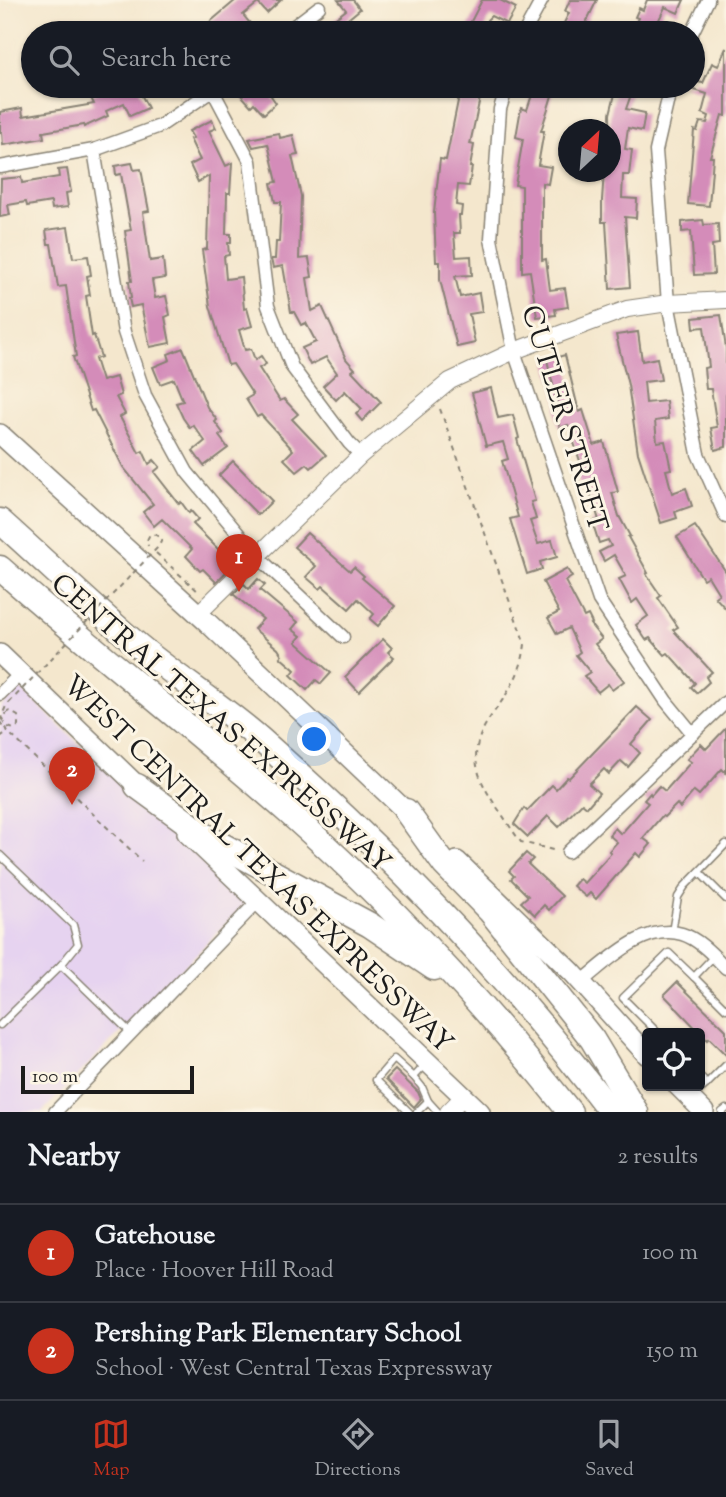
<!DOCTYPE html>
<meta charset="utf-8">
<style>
:root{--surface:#171b24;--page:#20242c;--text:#f1f3f6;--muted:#9ea1a6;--line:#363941;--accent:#c8321e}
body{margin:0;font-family:"Sorts Mill Goudy",serif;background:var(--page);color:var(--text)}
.controls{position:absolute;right:21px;bottom:21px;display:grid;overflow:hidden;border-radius:7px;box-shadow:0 2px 5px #0004}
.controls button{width:63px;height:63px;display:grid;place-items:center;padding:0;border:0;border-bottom:2px solid var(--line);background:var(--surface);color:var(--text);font:35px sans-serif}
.compass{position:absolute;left:558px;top:119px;width:63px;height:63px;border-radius:50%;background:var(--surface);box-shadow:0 2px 5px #0004;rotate:26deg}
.scale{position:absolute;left:21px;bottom:18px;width:173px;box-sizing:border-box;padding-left:7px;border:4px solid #1c1c1c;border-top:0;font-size:19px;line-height:24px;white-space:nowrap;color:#1c1c1c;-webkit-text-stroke:5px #fcf5e5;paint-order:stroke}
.you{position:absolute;left:315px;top:740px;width:24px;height:24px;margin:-18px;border:5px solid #fff;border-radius:50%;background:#1a73e8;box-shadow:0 0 0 10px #1a73e833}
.badge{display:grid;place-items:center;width:46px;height:46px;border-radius:50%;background:var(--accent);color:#fff;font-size:23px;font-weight:700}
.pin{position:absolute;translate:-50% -58px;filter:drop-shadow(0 2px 4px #0008)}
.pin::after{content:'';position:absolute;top:37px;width:24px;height:21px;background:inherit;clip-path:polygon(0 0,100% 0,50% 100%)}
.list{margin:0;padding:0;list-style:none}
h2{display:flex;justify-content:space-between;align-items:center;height:91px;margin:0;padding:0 28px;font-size:30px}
h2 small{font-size:23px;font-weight:400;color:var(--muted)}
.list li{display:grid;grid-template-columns:46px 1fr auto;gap:21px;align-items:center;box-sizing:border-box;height:98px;padding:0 28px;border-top:2px solid var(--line)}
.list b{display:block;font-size:26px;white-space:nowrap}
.list p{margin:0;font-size:23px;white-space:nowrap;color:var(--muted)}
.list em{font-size:23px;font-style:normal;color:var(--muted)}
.icon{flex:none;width:38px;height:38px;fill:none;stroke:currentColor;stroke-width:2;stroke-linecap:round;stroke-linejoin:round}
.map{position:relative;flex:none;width:726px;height:1112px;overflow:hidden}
.search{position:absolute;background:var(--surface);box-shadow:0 2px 5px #0004;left:21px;right:21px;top:21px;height:77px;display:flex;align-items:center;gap:18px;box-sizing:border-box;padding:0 24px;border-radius:38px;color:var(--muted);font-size:26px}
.sheet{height:287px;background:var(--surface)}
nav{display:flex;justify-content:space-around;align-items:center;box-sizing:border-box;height:98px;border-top:2px solid var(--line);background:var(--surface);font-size:19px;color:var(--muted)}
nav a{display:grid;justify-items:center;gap:4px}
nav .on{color:var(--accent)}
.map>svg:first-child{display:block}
.built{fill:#e6d3f0}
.building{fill:#d48cb9}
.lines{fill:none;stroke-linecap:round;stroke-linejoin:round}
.service-casing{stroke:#888274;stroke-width:9}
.minor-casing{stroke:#888274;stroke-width:15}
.tertiary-casing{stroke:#888274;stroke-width:18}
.secondary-casing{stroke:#888274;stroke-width:22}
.motorway-casing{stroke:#888274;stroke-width:27}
.path{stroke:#888274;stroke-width:2;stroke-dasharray:5 5;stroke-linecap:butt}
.service{stroke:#fff;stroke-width:6}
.minor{stroke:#fff;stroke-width:12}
.tertiary{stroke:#fff;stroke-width:16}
.secondary{stroke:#fff;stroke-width:19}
.motorway{stroke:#fff;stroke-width:24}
.path-bridge{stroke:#888274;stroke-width:2;stroke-dasharray:5 5;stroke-linecap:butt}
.labels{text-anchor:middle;stroke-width:6;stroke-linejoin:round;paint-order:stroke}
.street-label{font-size:28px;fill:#1c1c1c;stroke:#fcf5e5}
</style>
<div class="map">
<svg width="726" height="1112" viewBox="0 0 726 1112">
<rect width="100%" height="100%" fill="#fcf5e5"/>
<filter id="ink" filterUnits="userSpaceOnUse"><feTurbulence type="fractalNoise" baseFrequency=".0143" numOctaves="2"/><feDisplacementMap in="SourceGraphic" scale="14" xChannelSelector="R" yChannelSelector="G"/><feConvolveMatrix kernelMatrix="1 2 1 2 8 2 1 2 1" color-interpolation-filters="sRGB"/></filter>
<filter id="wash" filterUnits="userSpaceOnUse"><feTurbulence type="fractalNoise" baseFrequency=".00686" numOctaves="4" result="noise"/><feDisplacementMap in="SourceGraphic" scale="28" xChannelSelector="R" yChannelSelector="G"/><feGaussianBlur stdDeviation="1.57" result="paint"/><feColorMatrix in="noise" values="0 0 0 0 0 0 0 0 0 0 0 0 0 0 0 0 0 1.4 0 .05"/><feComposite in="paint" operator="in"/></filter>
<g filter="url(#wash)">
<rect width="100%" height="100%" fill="#f4e7cd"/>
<polygon class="built" points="19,687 247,902 42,1112 0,1112 0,707"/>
<g id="blocks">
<g class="building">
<polygon points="236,0 281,0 267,13 258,3 243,15 254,28 247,33 234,33 230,29 225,33 197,33"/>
<polygon points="338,0 353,0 360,9 337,28 332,21 346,10"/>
<polygon points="482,0 500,0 516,8 507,24 491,16 487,20 483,33 465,33"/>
<polygon points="570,0 597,0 581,33 559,33 569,13 565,11"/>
<polygon points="647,0 684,0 678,13 665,7 656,26 672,33 652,33 635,25 638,18 635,17 639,8 643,10"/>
<polygon points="726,48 726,116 722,115 710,157 713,157 709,206 688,204 694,130 697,131 700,122 707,123 709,116 702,113 707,94 682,86 693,86 693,81 703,83 712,63 718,66"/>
<polygon points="112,86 137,86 148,108 130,116 124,103 106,111 108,116 84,127 84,125 43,132 44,138 3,145 2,132 0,132 0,112 22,108 23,116 94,104 90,96"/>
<polygon points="233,86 245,86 248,89 252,86 282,86 271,96 276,103 264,114 254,103 251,106"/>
<polygon points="461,86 477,86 473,96 480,98 470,144 474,145 470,167 472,167 469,186 458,185 456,205 462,206 461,215 459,215 460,233 454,233 456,257 471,256 472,275 455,276 460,297 479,293 482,312 469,314 475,343 457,347 440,280 440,262 436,262 434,213 440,159 446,160"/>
<polygon points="535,86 555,86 541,131 544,131 538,165 551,167 548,184 542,183 542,260 546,259 550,290 565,288 568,307 555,309 556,315 537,317 530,271 522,272 522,186 515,185 523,139 516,137 521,108 527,110"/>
<polygon points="617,86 634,86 626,109 645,113 642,131 628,128 625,149 632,150 629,175 623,175 622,198 637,199 636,218 625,217 630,287 610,289 606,222 602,222 602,200 604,172 611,172 610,114"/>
<polygon points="212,120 216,128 209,131 226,166 232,163 230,193 227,193 226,234 231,234 231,243 228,243 229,255 224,256 226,279 241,277 244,309 247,308 252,326 239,330 245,350 251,349 255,360 261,356 266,364 259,368 280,401 284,399 298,414 292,419 326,455 311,468 307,464 297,472 284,459 293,450 261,415 257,417 246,399 253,395 233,364 228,365 210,306 202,250 207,249 209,176 198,182 190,165 200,160 190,139 193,138 189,131"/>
<polygon points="279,133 280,138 293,135 298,155 292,156 301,196 299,259 309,258 312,277 307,278 312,311 322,306 346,359 355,369 352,371 381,402 362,421 356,414 362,409 345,391 336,400 323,386 337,373 326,357 310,365 302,348 316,342 306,323 301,325 294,312 291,312 283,266 273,268 271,259 275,259 276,242 279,242 281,202 275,202 271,183 277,182 268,144 253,147 249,139"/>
<polygon points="132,163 134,170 141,169 149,211 143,212 150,261 163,259 165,278 152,280 155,298 166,296 170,315 165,317 170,343 150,347 141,305 131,307 129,298 131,298 129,281 132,281 125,231 131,230 121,174 116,175 115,166"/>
<polygon points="67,169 71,192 66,193 68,207 52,209 51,202 27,206 26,202 8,205 10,215 0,217 1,179 21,177 22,183 59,177 58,170"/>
<polygon points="703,220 704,225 718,224 719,244 712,245 714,274 694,275 691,231 682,232 682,222"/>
<polygon points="68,227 73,258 88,256 91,275 87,276 90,295 86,296 92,336 94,335 101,357 95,359 102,381 116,377 121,395 116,397 125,414 120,417 139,453 143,451 149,464 154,460 160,467 154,472 179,504 181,502 189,513 191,511 198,519 193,524 219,550 231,539 237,545 220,561 229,569 216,582 203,569 200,571 186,556 192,549 162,519 154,526 143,512 153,504 123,467 94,410 91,411 73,357 76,356 66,286 58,287 51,244 48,244 46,230"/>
<polygon points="721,315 726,348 726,447 715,450 711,428 717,427 711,389 706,389 704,368 709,367 704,327 694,328 693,318"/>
<polygon points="638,332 642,361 657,358 661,380 644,382 646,403 666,401 668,419 655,421 657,442 665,441 671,469 666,470 672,493 686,488 692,506 675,512 677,518 661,523 638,453 628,385 616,335"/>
<polygon points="183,348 207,407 217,420 215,422 223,433 219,436 228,448 204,466 193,451 205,441 193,425 190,428 183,418 176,403 183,401 174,379 160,384 153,367 170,360 168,354"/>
<polygon points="565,355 579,412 583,410 594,445 604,442 618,492 612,493 619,516 630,536 628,537 648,573 646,574 661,596 658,598 678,627 673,630 712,672 706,677 709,682 697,693 691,687 695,683 668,653 665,655 650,638 646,640 636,625 648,616 637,599 632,603 619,579 626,576 614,555 604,561 599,552 611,546 608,540 599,543 592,521 599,520 587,483 580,485 573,466 581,464 568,425 560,428 557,419 556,406 558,406 547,360"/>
<polygon points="491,388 498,418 513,415 519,438 517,439 535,501 531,502 536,519 530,521 538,544 552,540 557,557 540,562 542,569 527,574 510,519 518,517 502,461 508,459 503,442 486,446 472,393"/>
<polygon points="233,461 272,501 258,515 219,475"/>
<polygon points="695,526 726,572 726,609 715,597 719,594 708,576 703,579 677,537"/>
<polygon points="307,533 350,571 354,567 364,576 362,578 395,606 378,626 370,619 374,614 358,599 349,609 323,586 320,589 306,577 316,566 294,547"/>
<polygon points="567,569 572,577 565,581 584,617 588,615 592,623 590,624 602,639 595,644 624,681 612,690 608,684 598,692 584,676 590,672 576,655 580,652 569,628 557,634 548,618 559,612 543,582"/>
<polygon points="258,579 265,585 260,590 298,622 292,629 301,636 296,642 331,673 321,684 316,680 307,690 291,675 295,670 280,657 282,655 278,649 254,629 263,619 233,594 244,584 249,589"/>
<polygon points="383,639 392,648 388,652 394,657 359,692 345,677"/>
<polygon points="637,707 652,720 631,744 640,753 628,767 621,761 609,774 604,769 589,784 599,793 587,807 582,803 559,827 548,816 528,837 514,824 524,808 527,811 552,785 556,789 567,777 569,778"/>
<polygon points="726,728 726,773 722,769 699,795 694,791 680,808 677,804 664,817 662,816 643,838 651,844 640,857 636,853 596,899 590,893 586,897 573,886 579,879 584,883 611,853 609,851 617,842 609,835 615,828 621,834 648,803 644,800 650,793 651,795 659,786 665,791 691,762 687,759 701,744 706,749"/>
<polygon points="526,853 533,859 528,864 562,896 549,910 544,905 535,915 521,902 528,896 511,879 514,876 509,871"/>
<polygon points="677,982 726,1030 726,1055 709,1038 707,1040 664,995"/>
<polygon points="395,1070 418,1092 421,1099 414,1107 386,1079"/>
</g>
</g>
</g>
<g filter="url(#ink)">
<use href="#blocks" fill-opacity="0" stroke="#888274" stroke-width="2"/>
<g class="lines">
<defs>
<g id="service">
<polyline points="0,855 73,925 78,944 61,965 0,1025"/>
<polyline points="699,872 726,899"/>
<polyline points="672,932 678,897 685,886 726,844"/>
<polyline points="714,956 694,977 726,1009"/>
<polyline points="61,965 131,1033"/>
<polyline points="658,1033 623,998 669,953 694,977"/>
<polyline points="414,1077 422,1087 428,1101"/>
<polyline points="707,1084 726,1065"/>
<polyline points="692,1097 707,1084 700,1077"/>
<polyline points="409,1112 376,1080 394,1059 414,1077 427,1063"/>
<polyline points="417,1112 428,1101 438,1112"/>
<polyline points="722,1112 726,1109"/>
</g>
<g id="minor">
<polyline points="285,33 319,7"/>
<polyline points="524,33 542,0"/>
<polyline points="692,33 708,0"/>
<polyline points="507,86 500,109 491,239 514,351 599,600 666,701 693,734"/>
<polyline points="671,86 656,151 668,303 698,454 726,517"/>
<polyline points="213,91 250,161 268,306 292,367 349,443 361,455"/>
<polyline points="94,150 124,332 145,395 187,472 256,555 343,637"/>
<polyline points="0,167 94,150 160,126 219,86"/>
<polyline points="0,694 20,674"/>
<polyline points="568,852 726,702"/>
<path d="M 581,982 C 608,961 644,923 682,934 C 699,939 714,956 726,968"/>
<polyline points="55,1112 259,900"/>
</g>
<g id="tertiary">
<polyline points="198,614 361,455 450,381 514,351 627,309 668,303 726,300"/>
<polyline points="448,1112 464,1096"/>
</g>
<g id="secondary">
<polyline points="0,434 207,622 415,820"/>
<polyline points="0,654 147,795"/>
<polyline points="187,833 480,1112"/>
<polyline points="457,861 572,972 647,1055"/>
<polyline points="678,1086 704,1112"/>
</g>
<g id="motorway">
<path d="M 0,521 C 45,561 88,603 134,642 C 174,676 220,704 260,739 C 388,852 508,976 611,1112"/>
<path d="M 0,568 C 94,651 193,728 287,811 C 391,903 484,1004 570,1112"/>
<polyline points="137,786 207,837 370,925 434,968"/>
<polyline points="406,811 444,864 490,911 592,1039 636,1112"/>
</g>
</defs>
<use href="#service" class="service-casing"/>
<use href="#minor" class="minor-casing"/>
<use href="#tertiary" class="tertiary-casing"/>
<use href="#secondary" class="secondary-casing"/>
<use href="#motorway" class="motorway-casing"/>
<g class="path">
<path d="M 440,409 L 525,644 C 522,672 510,690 494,712 C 467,748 473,772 496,806 C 505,818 512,831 521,842 L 557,851"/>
<polyline points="156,553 199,592"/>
<polyline points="9,711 2,718 8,732 142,861"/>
<polyline points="0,737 7,732"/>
</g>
<use href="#service" class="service"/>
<use href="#minor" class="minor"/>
<use href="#tertiary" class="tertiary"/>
<use href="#secondary" class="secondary"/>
<use href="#motorway" class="motorway"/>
<g class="path-bridge">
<polyline points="0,721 6,706 159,546 162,539 156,535 150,534 147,540 148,546"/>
<polyline points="0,722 2,725 14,729 18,726 18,716 9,711"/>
</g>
</g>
</g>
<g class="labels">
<g class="street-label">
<text transform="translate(566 418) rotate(73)" y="10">CUTLER STREET</text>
<text transform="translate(222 722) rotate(41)" y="10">CENTRAL TEXAS EXPRESSWAY</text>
<text transform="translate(259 863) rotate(44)" y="10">WEST CENTRAL TEXAS EXPRESSWAY</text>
</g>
</g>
</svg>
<div class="controls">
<button><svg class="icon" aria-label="locate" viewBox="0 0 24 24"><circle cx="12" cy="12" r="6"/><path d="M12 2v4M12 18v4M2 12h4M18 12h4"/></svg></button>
</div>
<svg class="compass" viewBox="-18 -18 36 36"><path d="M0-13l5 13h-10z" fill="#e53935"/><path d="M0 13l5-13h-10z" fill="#9ea1a6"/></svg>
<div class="scale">100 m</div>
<div class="you"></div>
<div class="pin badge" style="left:239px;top:592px">1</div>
<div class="pin badge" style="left:72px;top:805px">2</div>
<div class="search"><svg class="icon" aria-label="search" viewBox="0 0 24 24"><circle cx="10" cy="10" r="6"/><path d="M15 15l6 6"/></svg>Search here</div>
</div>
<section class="sheet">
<h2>Nearby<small>2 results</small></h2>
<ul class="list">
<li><span class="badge">1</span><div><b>Gatehouse</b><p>Place · Hoover Hill Road</p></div><em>100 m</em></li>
<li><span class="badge">2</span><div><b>Pershing Park Elementary School</b><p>School · West Central Texas Expressway</p></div><em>150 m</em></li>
</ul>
</section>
<nav>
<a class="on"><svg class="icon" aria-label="map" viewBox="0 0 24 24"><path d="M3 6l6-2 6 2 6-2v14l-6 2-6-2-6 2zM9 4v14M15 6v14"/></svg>Map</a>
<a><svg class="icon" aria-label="directions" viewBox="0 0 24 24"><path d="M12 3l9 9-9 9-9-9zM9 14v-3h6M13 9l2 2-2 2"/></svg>Directions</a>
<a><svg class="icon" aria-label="saved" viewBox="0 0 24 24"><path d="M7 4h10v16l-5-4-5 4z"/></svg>Saved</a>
</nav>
